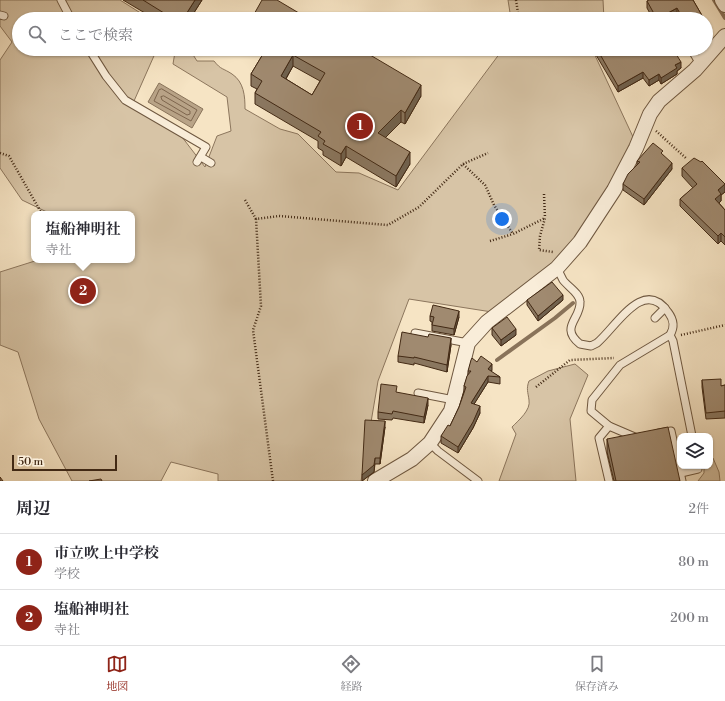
<!DOCTYPE html>
<html lang="ja">
<meta charset="utf-8">
<style>
:root{--surface:#fff;--page:#f2f2f3;--text:#2b2b33;--muted:#7c7c81;--line:#e1e1e2;--accent:#8f2418}
body{margin:0;font-family:"Libre Bodoni","Noto Serif JP",serif;background:var(--page);color:var(--text)}
.controls{position:absolute;right:12px;bottom:12px;display:grid;overflow:hidden;border-radius:8px;box-shadow:0 1px 3px #0004}
.controls button{width:36px;height:36px;display:grid;place-items:center;padding:0;border:0;border-bottom:1px solid var(--line);background:var(--surface);color:var(--text);font:20px sans-serif}
.scale{position:absolute;left:12px;bottom:10px;width:105px;box-sizing:border-box;padding-left:4px;border:2px solid #422914;border-top:0;font-size:11px;line-height:14px;white-space:nowrap;color:#422914;-webkit-text-stroke:3px #f9edd9;paint-order:stroke}
.you{position:absolute;left:502px;top:219px;width:14px;height:14px;margin:-10px;border:3px solid #fff;border-radius:50%;background:#1a73e8;box-shadow:0 0 0 6px #1a73e833}
.badge{display:grid;place-items:center;width:26px;height:26px;border-radius:50%;background:var(--accent);color:#fff;font-size:13px;font-weight:700}
.pin{position:absolute;translate:-50% -50%;border:2px solid #fff;box-shadow:0 1px 4px #0006}
.popup{position:absolute;left:31px;top:211px;width:104px;height:52px;box-sizing:border-box;display:grid;place-content:center;border-radius:8px;background:var(--surface);filter:drop-shadow(0 1px 3px #0005);font-size:13px;white-space:nowrap;color:var(--muted)}
.popup b{font-size:15px;color:var(--text)}
.popup::after{content:'';position:absolute;left:50%;top:100%;margin-left:-8px;border:8px solid transparent;border-top-color:var(--surface)}
.list{margin:0;padding:0;list-style:none}
h2{display:flex;justify-content:space-between;align-items:center;height:52px;margin:0;padding:0 16px;font-size:17px}
h2 small{font-size:13px;font-weight:400;color:var(--muted)}
.list li{display:grid;grid-template-columns:26px 1fr auto;gap:12px;align-items:center;box-sizing:border-box;height:56px;padding:0 16px;border-top:1px solid var(--line)}
.list b{display:block;font-size:15px;white-space:nowrap}
.list p{margin:0;font-size:13px;white-space:nowrap;color:var(--muted)}
.list em{font-size:13px;font-style:normal;color:var(--muted)}
.icon{flex:none;width:22px;height:22px;fill:none;stroke:currentColor;stroke-width:2;stroke-linecap:round;stroke-linejoin:round}
.map{position:relative;flex:none;width:725px;height:481px;overflow:hidden}
.search{position:absolute;background:var(--surface);box-shadow:0 1px 3px #0004;left:12px;right:12px;top:12px;height:44px;display:flex;align-items:center;gap:10px;box-sizing:border-box;padding:0 14px;border-radius:22px;color:var(--muted);font-size:15px}
.sheet{height:164px;background:var(--surface)}
nav{display:flex;justify-content:space-around;align-items:center;box-sizing:border-box;height:56px;border-top:1px solid var(--line);background:var(--surface);font-size:11px;color:var(--muted)}
nav a{display:grid;justify-items:center;gap:2px}
nav .on{color:var(--accent)}
.map>svg:first-child{display:block}
.green{fill:#d7c4a6;stroke:#8c765d}
.water{fill:#b9a488;stroke:#89735a}
.lines{fill:none;stroke-linecap:round;stroke-linejoin:round}
.shore{stroke:#7e664e;stroke-width:1}
.stream{stroke:#89735a;stroke-width:4}
.service-casing{stroke:#6f5840;stroke-width:9}
.minor-casing{stroke:#6f5840;stroke-width:16}
.path{stroke:#422914;stroke-width:2.5;stroke-dasharray:1 2;stroke-linecap:butt}
.service{stroke:#f9edd9;stroke-width:7}
.minor{stroke:#f9edd9;stroke-width:14}
.wall{fill:#8a7760;stroke:#422914;fill-rule:evenodd}
.shaded-wall{fill:#70614e;stroke:#422914}
.building{fill:#a08a70;stroke:#422914;fill-rule:evenodd}
</style>
<div class="map">
<svg width="725" height="481" viewBox="0 0 725 481">
<rect width="100%" height="100%" fill="#f6e4c4"/>
<filter id="stains"><feTurbulence type="fractalNoise" baseFrequency=".005" numOctaves="4"/><feColorMatrix values="0 0 0 0 .2 0 0 0 0 .09 0 0 0 0 .02 0 0 0 .5 -.17"/></filter>
<radialGradient id="worn" r=".72"><stop offset=".6" stop-color="#630" stop-opacity="0"/><stop offset="1" stop-color="#630" stop-opacity=".3"/></radialGradient>
<g class="green">
<path d="M 0,0 L 120,0 L 150,19 L 19,19 L 19,49 L 157,49 L 134,101 L 182,137 L 205,167 L 217,136 L 231,131 L 227,97 L 173,64 L 175,52 L 190,50 L 197,61 L 214,61 C 221,70 223,68 232,74 C 244,82 245,96 245,109 L 280,129 L 298,134 L 336,172 L 359,173 L 398,190 L 503,49 L 592,49 L 634,139 L 605,196 L 557,261 L 492,312 L 409,299 L 378,381 L 361,481 L 218,481 L 218,474 L 171,462 L 161,481 L 72,481 L 39,419 L 18,352 L 0,345 L 0,272 L 38,260 L 132,260 L 132,214 L 51,214 L 22,200 L 0,168 L 0,60 L 12,42 L 0,26 Z"/>
<polygon points="508,0 603,0 604,19 511,19"/>
<path d="M 575,364 L 588,375 L 570,419 L 576,481 L 499,481 L 516,434 L 512,427 C 519,420 531,410 529,400 C 528,392 526,389 529,381 L 548,371 Z"/>
<polygon points="710,457 713,458 719,472 720,481 698,481 704,473 704,466 710,466"/>
</g>
<polygon class="water" points="159,83 203,109 192,128 148,102"/>
<g class="lines">
<g class="shore">
<polygon points="162,89 197,110 191,121 154,101 159,90"/>
<polygon points="164,96 190,111 190,114 187,115 162,100 161,97"/>
</g>
<g class="stream">
<polyline points="714,0 725,18"/>
<polyline points="497,360 555,318 573,303"/>
</g>
<defs>
<g id="service">
<polyline points="61,0 71,19"/>
<polyline points="0,15 4,16"/>
<polyline points="89,49 106,76 125,100 206,147 197,162"/>
<polyline points="691,49 700,64"/>
<polyline points="201,157 211,163"/>
<path d="M 557,268 C 559,272 561,276 563,280 C 568,287 580,293 580,302 C 581,319 559,327 580,344 L 591,346 L 597,343 C 617,326 643,277 668,312 C 674,320 675,327 670,335 L 620,365 L 592,400 L 591,411 L 609,426"/>
<polyline points="655,318 665,308"/>
<polyline points="415,333 468,343"/>
<polyline points="670,335 673,341 692,436"/>
<polyline points="418,393 454,400"/>
<polyline points="659,433 671,431 682,481"/>
<polyline points="430,443 438,451 478,481"/>
<polyline points="681,473 698,469 697,466"/>
<polyline points="609,481 599,438 609,426 637,438"/>
</g>
<g id="minor">
<polyline points="722,0 725,5"/>
<polyline points="375,481 412,459 430,443 451,411 468,343 487,322 557,268 580,242 614,190 636,148 650,114 659,101 695,70 725,36"/>
</g>
</defs>
<use href="#service" class="service-casing"/>
<use href="#minor" class="minor-casing"/>
<g class="path">
<polyline points="516,0 518,13"/>
<polyline points="656,131 687,159"/>
<polyline points="0,153 9,156 42,214"/>
<polyline points="463,164 488,153"/>
<polyline points="544,194 545,218"/>
<polyline points="245,200 256,219"/>
<polyline points="490,241 513,234"/>
<polyline points="681,335 725,325"/>
<polyline points="536,387 570,360 614,358"/>
<polyline points="273,481 253,330 261,306 256,219 279,216 388,225 419,207 463,164 485,185 494,205 513,234 545,218 540,236 539,250 553,252"/>
</g>
<use href="#service" class="service"/>
<use href="#minor" class="minor"/>
</g>
<g class="wall">
<polygon points="123,0 202,0 190,19 155,19"/>
<polygon points="693,0 704,19 679,19 677,15 669,19 653,19 647,8 647,1"/>
<polygon points="253,16 309,19 253,19"/>
<path d="M 266,49 L 360,49 L 421,96 L 405,124 L 401,122 L 385,137 L 410,164 L 396,187 L 346,157 L 341,166 L 323,155 L 323,151 L 318,148 L 318,141 L 255,104 L 255,93 L 257,89 L 251,86 L 251,74 ZM 293,66 L 320,81 L 312,95 L 286,79 Z"/>
<polygon points="596,49 673,49 681,68 677,71 677,74 661,84 659,80 649,86 643,78 618,92 596,55"/>
<polygon points="663,155 672,169 644,205 623,190 623,184 637,165 637,161"/>
<polygon points="682,168 725,192 721,195 721,201 719,203 725,210 725,245 721,241 718,244 680,206 680,199 693,188 682,176"/>
<polygon points="76,283 90,292 79,297 76,287"/>
<polygon points="527,300 563,300 538,321 527,305"/>
<polygon points="430,316 459,317 454,335 432,331 432,322 430,321"/>
<polygon points="492,328 516,335 501,346 492,335"/>
<polygon points="451,345 447,372 414,363 414,365 398,362 398,356"/>
<polygon points="477,362 492,370 491,372 500,377 500,384 488,382 474,404 480,413 473,428 458,453 441,443 441,436 450,426 459,407 464,391 464,386 468,375 468,371"/>
<polygon points="702,380 721,386 725,385 725,418 706,419 702,387"/>
<polygon points="397,393 428,405 424,423 393,418 392,420 378,419 378,412"/>
<polygon points="385,427 380,464 375,464 374,472 362,481"/>
<polygon points="607,439 680,481 614,481 607,452"/>
</g>
<g class="shaded-wall">
<polygon points="195,0 202,0 190,19 183,19"/>
<polygon points="677,8 677,15 669,19 658,19"/>
<polygon points="293,55 293,66 281,87 281,76"/>
<polygon points="681,62 681,68 677,71 677,74 661,84 661,78 675,65"/>
<polygon points="643,72 643,78 618,92 618,86"/>
<polygon points="659,74 659,80 649,86 649,80"/>
<polygon points="421,85 421,96 405,124 405,113"/>
<polygon points="401,110 401,122 378,145 378,133"/>
<polygon points="346,146 346,157 341,166 341,154"/>
<polygon points="410,152 410,164 396,187 396,176"/>
<polygon points="672,163 672,169 644,205 644,199"/>
<polygon points="725,184 725,192 721,195 721,201 715,207 715,199 718,190"/>
<polygon points="721,233 721,241 718,244 718,236"/>
<polygon points="90,289 90,292 79,297 79,294"/>
<polygon points="563,295 563,300 538,321 538,316"/>
<polygon points="459,311 459,317 454,335 454,329"/>
<polygon points="516,329 516,335 501,346 501,340"/>
<polygon points="451,338 451,345 447,372 447,365"/>
<polygon points="492,364 492,370 488,376 488,369"/>
<polygon points="488,376 488,382 471,409 471,403"/>
<polygon points="428,398 428,405 424,423 424,417"/>
<polygon points="480,406 480,413 473,428 458,453 458,447"/>
<polygon points="385,421 385,427 380,464 380,458"/>
<polygon points="375,458 374,472 362,481 362,475"/>
</g>
<g class="building">
<polygon points="143,0 195,0 183,19 171,19 172,18"/>
<polygon points="262,0 277,0 309,19 259,19 253,16"/>
<polygon points="649,0 693,0 704,19 683,19 677,8 657,19 647,1"/>
<path d="M 266,49 L 360,49 L 421,85 L 405,113 L 401,110 L 378,133 L 410,152 L 396,176 L 346,146 L 341,154 L 323,144 L 325,141 L 318,136 L 321,132 L 255,93 L 262,81 L 251,74 ZM 293,55 L 325,73 L 312,95 L 281,76 Z"/>
<polygon points="597,49 673,49 681,62 675,65 677,68 661,78 659,74 649,80 643,72 618,86"/>
<polygon points="653,143 663,151 661,153 672,163 644,199 623,184 628,174 640,162 637,161"/>
<polygon points="694,158 701,162 702,161 725,184 718,190 721,194 715,199 725,210 725,237 721,233 718,236 680,199 697,184 682,168"/>
<polygon points="85,278 90,289 79,294 76,283"/>
<polygon points="552,282 563,295 538,316 527,300"/>
<polygon points="433,305 459,311 454,329 432,325 434,317 430,316"/>
<polygon points="507,317 516,329 501,340 492,328"/>
<polygon points="402,332 428,337 429,334 451,338 447,365 414,357 414,358 398,356"/>
<polygon points="481,356 492,364 488,369 500,377 488,376 471,403 480,406 473,422 458,447 441,436 448,425 450,426 459,407 466,387 464,386 467,376 471,371 468,371 471,360 472,358 477,362"/>
<polygon points="721,379 721,386 725,385 725,411 706,413 702,380"/>
<polygon points="381,384 397,386 396,392 428,398 424,417 393,411 392,414 378,412"/>
<polygon points="365,420 385,421 380,458 375,458 374,465 362,475"/>
<polygon points="668,427 680,481 616,481 607,439"/>
<polygon points="0,477 3,481 0,481"/>
<polygon points="101,479 102,481 89,481"/>
</g>
<rect width="100%" height="100%" filter="url(#stains)"/>
<rect width="100%" height="100%" fill="url(#worn)"/>
</svg>
<div class="controls">
<button><svg class="icon" aria-label="layers" viewBox="0 0 24 24"><path d="M12 4l9 5-9 5-9-5zM3 14l9 5 9-5"/></svg></button>
</div>
<div class="scale">50 m</div>
<div class="you"></div>
<div class="pin badge" style="left:360px;top:126px">1</div>
<div class="pin badge" style="left:83px;top:291px">2</div>
<div class="popup"><b>塩船神明社</b>寺社</div>
<div class="search"><svg class="icon" aria-label="search" viewBox="0 0 24 24"><circle cx="10" cy="10" r="6"/><path d="M15 15l6 6"/></svg>ここで検索</div>
</div>
<section class="sheet">
<h2>周辺<small>2件</small></h2>
<ul class="list">
<li><span class="badge">1</span><div><b>市立吹上中学校</b><p>学校</p></div><em>80 m</em></li>
<li><span class="badge">2</span><div><b>塩船神明社</b><p>寺社</p></div><em>200 m</em></li>
</ul>
</section>
<nav>
<a class="on"><svg class="icon" aria-label="map" viewBox="0 0 24 24"><path d="M3 6l6-2 6 2 6-2v14l-6 2-6-2-6 2zM9 4v14M15 6v14"/></svg>地図</a>
<a><svg class="icon" aria-label="directions" viewBox="0 0 24 24"><path d="M12 3l9 9-9 9-9-9zM9 14v-3h6M13 9l2 2-2 2"/></svg>経路</a>
<a><svg class="icon" aria-label="saved" viewBox="0 0 24 24"><path d="M7 4h10v16l-5-4-5 4z"/></svg>保存済み</a>
</nav>
